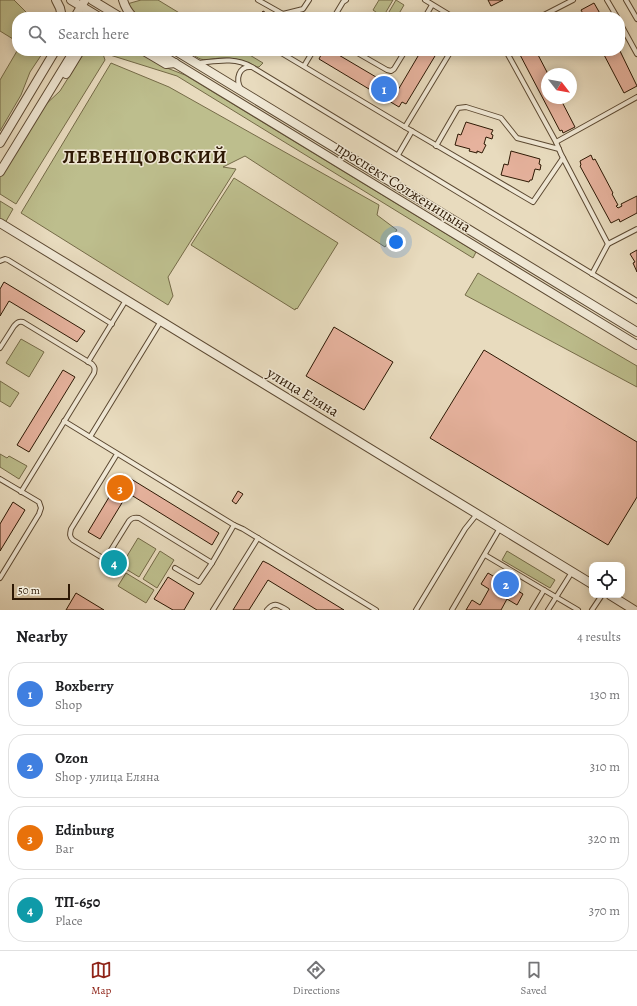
<!DOCTYPE html>
<meta charset="utf-8">
<style>
:root{--surface:#fff;--page:#f6f6f6;--text:#202124;--muted:#757577;--line:#e0e0e0;--accent:#8f2418}
body{margin:0;font-family:Alegreya,serif;background:var(--page);color:var(--text)}
.controls{position:absolute;right:12px;bottom:12px;display:grid;overflow:hidden;border-radius:8px;box-shadow:0 2px 10px #0003}
.controls button{width:36px;height:36px;display:grid;place-items:center;padding:0;border:0;border-bottom:1px solid var(--line);background:var(--surface);color:var(--text);font:20px sans-serif}
.compass{position:absolute;left:541px;top:68px;width:36px;height:36px;border-radius:50%;background:var(--surface);box-shadow:0 2px 10px #0003;rotate:121deg}
.scale{position:absolute;left:12px;bottom:10px;width:58px;box-sizing:border-box;padding-left:4px;border:2px solid #2d1804;border-top:0;font-size:11px;line-height:14px;white-space:nowrap;color:#2d1804;-webkit-text-stroke:3px #f0e8d5;paint-order:stroke}
.you{position:absolute;left:396px;top:242px;width:14px;height:14px;margin:-10px;border:3px solid #fff;border-radius:50%;background:#1a73e8;box-shadow:0 0 0 6px #1a73e833}
.badge{display:grid;place-items:center;width:26px;height:26px;border-radius:50%;background:var(--accent);color:#fff;font-size:13px;font-weight:700}
.pin{position:absolute;translate:-50% -50%;border:2px solid #fff;box-shadow:0 1px 4px #0006}
.list{margin:0;padding:0;list-style:none}
h2{display:flex;justify-content:space-between;align-items:center;height:52px;margin:0;padding:0 16px;font-size:17px}
h2 small{font-size:13px;font-weight:400;color:var(--muted)}
.list li{display:grid;grid-template-columns:26px 1fr auto;gap:12px;align-items:center;box-sizing:border-box;height:64px;margin:0 8px 8px;padding:0 8px;border:1px solid var(--line);border-radius:16px}
.list b{display:block;font-size:15px;white-space:nowrap}
.list p{margin:0;font-size:13px;white-space:nowrap;color:var(--muted)}
.list em{font-size:13px;font-style:normal;color:var(--muted)}
.icon{flex:none;width:22px;height:22px;fill:none;stroke:currentColor;stroke-width:2;stroke-linecap:round;stroke-linejoin:round}
.map{position:relative;flex:none;width:637px;height:610px;overflow:hidden}
.search{position:absolute;background:var(--surface);box-shadow:0 2px 10px #0003;left:12px;right:12px;top:12px;height:44px;display:flex;align-items:center;gap:10px;box-sizing:border-box;padding:0 14px;border-radius:16px;color:var(--muted);font-size:15px}
.sheet{height:340px;background:var(--surface)}
nav{display:flex;justify-content:space-around;align-items:center;box-sizing:border-box;height:56px;border-top:1px solid var(--line);background:var(--surface);font-size:11px;color:var(--muted)}
nav a{display:grid;justify-items:center;gap:2px}
nav .on{color:var(--accent)}
.map>svg:first-child{display:block}
.green{fill:#bdbe8d;stroke:#756b48}
.building{fill:#e6b29d;stroke:#2d1804}
.lines{fill:none;stroke-linecap:round;stroke-linejoin:round}
.service-casing{stroke:#5c4932;stroke-width:6}
.minor-casing{stroke:#5c4932;stroke-width:10}
.service{stroke:#f0e8d5;stroke-width:4}
.minor{stroke:#f0e8d5;stroke-width:8}
.labels{text-anchor:middle;stroke-width:3;stroke-linejoin:round;paint-order:stroke}
.street-label{font-size:15px;fill:#2d1804;stroke:#f0e8d5}
.district-label{font-size:19px;font-weight:bold;letter-spacing:1px;fill:#2d1804;stroke:#f0e8d5}
</style>
<div class="map">
<svg width="637" height="610" viewBox="0 0 637 610">
<rect width="100%" height="100%" fill="#e8dbbe"/>
<filter id="stains"><feTurbulence type="fractalNoise" baseFrequency=".005" numOctaves="4"/><feColorMatrix values="0 0 0 0 .2 0 0 0 0 .09 0 0 0 0 .02 0 0 0 .5 -.17"/></filter>
<radialGradient id="worn" r=".72"><stop offset=".6" stop-color="#630" stop-opacity="0"/><stop offset="1" stop-color="#630" stop-opacity=".3"/></radialGradient>
<g class="green">
<polygon points="0,0 14,0 28,14 27,17 17,17 17,32 13,39 0,31"/>
<polygon points="141,0 158,0 186,17 138,17 130,11 127,4"/>
<polygon points="379,0 393,0 383,17 373,10"/>
<polygon points="396,0 404,5 397,17 386,17"/>
<polygon points="17,51 44,51 30,72 21,95 0,131 0,80"/>
<polygon points="85,51 102,51 105,60 16,204 0,194 0,177 43,107 60,91"/>
<polygon points="110,51 137,51 162,66 185,75 476,252 473,258 177,76 110,55"/>
<path d="M 189,51 L 243,51 L 263,63 L 259,67 L 257,67 C 246,61 236,58 224,58 C 206,58 204,65 189,51 Z"/>
<polygon points="111,63 169,87 379,205 377,215 397,230 385,247 245,156 223,167 236,169 168,277 173,296 168,305 21,213"/>
<polygon points="234,178 338,243 297,309 296,308 295,310 191,245"/>
<polygon points="0,201 13,209 5,223 0,220"/>
<polygon points="478,273 637,366 637,387 465,295"/>
<polygon points="21,339 44,352 29,377 6,363"/>
<polygon points="0,381 19,393 10,407 0,401"/>
<polygon points="0,454 7,458 9,456 27,466 19,479 0,467"/>
<polygon points="138,538 156,549 139,577 121,566"/>
<polygon points="160,551 174,560 157,588 143,579"/>
<polygon points="507,551 555,580 550,588 502,560"/>
<polygon points="126,573 154,590 146,603 118,586"/>
</g>
<g class="building">
<polygon points="488,0 503,0 491,6"/>
<polygon points="594,3 602,17 585,17 581,10"/>
<polygon points="263,11 273,17 259,17"/>
<polygon points="323,51 332,51 398,90 421,51 438,51 406,104 402,102 399,107 319,59"/>
<polygon points="518,51 536,51 548,74 547,74 547,98 560,98 575,127 563,133 562,130 560,131"/>
<polygon points="602,51 620,51 637,86 624,93"/>
<polygon points="466,122 493,130 491,134 493,135 492,139 486,137 484,144 486,145 482,153 477,151 477,153 469,151 470,149 455,145 458,134 461,135"/>
<polygon points="511,151 540,159 539,164 541,165 540,170 535,169 532,180 530,180 529,182 501,175 504,164 508,165"/>
<polygon points="591,155 593,160 595,159 613,193 612,194 618,205 616,206 618,208 622,206 621,204 637,196 637,213 620,222 619,219 611,223 580,166 581,165 580,161"/>
<polygon points="637,250 637,272 633,263 635,262 630,254"/>
<polygon points="4,282 85,331 77,342 9,301 0,316 0,289"/>
<polygon points="334,327 393,362 364,410 306,376"/>
<polygon points="484,350 637,442 637,497 608,545 430,438"/>
<polygon points="63,370 75,377 29,452 17,445"/>
<polygon points="123,474 219,533 212,545 128,493 100,539 88,532"/>
<polygon points="238,491 243,494 236,504 232,501"/>
<polygon points="13,502 25,510 0,551 0,524"/>
<polygon points="263,561 269,564 344,610 317,610 268,580 249,610 233,610"/>
<polygon points="488,573 523,594 517,605 507,599 501,610 466,610 472,600 480,605 489,589 481,584"/>
<polygon points="168,577 194,593 184,610 173,610 154,599"/>
<polygon points="76,593 104,610 66,610"/>
</g>
<g class="lines">
<defs>
<g id="service">
<polyline points="258,0 283,14 303,9 309,0"/>
<polyline points="425,0 453,17"/>
<polyline points="607,0 617,17"/>
<polyline points="626,0 637,19"/>
<polyline points="334,17 343,2 346,0"/>
<polyline points="425,17 432,5"/>
<polyline points="540,17 573,0"/>
<polyline points="620,23 637,54"/>
<polyline points="278,51 405,127"/>
<polyline points="354,51 387,70 391,71 394,69 405,51"/>
<polyline points="451,51 405,127 533,202 563,158"/>
<polyline points="506,51 556,142 561,154 608,244 592,274"/>
<path d="M 199,63 C 218,61 234,57 252,67 L 637,301"/>
<polyline points="304,66 313,51"/>
<path d="M 241,89 C 235,79 239,66 251,67"/>
<polyline points="556,142 637,97"/>
<polyline points="436,146 458,108 466,107 501,118 517,138 559,149"/>
<polyline points="398,155 412,131"/>
<polyline points="608,244 637,229"/>
<polyline points="0,261 5,259 8,260 112,324"/>
<path d="M 0,348 L 14,326 C 17,323 18,321 23,322 L 92,364 C 95,367 95,369 94,373 L 21,492"/>
<polyline points="88,362 126,300"/>
<path d="M 64,421 L 234,525 L 212,563 L 139,518 C 134,517 132,518 129,521 L 106,558 L 104,558 L 101,557 L 73,540 C 69,536 70,534 71,529 L 117,454"/>
<polyline points="90,437 161,321"/>
<polyline points="0,479 39,502 41,508 39,514 0,578"/>
<polyline points="234,525 243,529 376,610"/>
<polyline points="485,555 544,590 532,610"/>
<polyline points="175,568 199,582 212,563"/>
<polyline points="544,590 578,610"/>
<polyline points="213,610 258,538"/>
<path d="M 267,610 C 274,601 278,605 287,610"/>
<polyline points="416,610 465,529 477,514"/>
<polyline points="452,610 500,528"/>
<polyline points="548,610 572,572"/>
<polyline points="592,610 602,595"/>
</g>
<g id="minor">
<polyline points="56,0 60,8 62,17"/>
<polyline points="71,0 99,17"/>
<polyline points="92,0 120,17"/>
<path d="M 123,0 C 125,7 128,12 133,17"/>
<polyline points="75,17 85,0"/>
<polyline points="144,51 166,64 175,63"/>
<polyline points="155,51 637,345"/>
<polyline points="176,51 637,332"/>
<polyline points="66,74 80,51"/>
<polyline points="0,143 55,51"/>
<polyline points="0,172 74,51"/>
<polyline points="0,223 592,584"/>
<polyline points="610,595 634,610"/>
</g>
</defs>
<use href="#service" class="service-casing"/>
<use href="#minor" class="minor-casing"/>
<use href="#service" class="service"/>
<use href="#minor" class="minor"/>
</g>
<g class="labels">
<g class="street-label">
<text transform="translate(403 187) rotate(32)" y="5">проспект Солженицына</text>
<text transform="translate(303 392) rotate(31)" y="5">улица Еляна</text>
</g>
<g class="district-label">
<text x="145" y="163">ЛЕВЕНЦОВСКИЙ</text>
</g>
</g>
<rect width="100%" height="100%" filter="url(#stains)"/>
<rect width="100%" height="100%" fill="url(#worn)"/>
</svg>
<div class="controls">
<button><svg class="icon" aria-label="locate" viewBox="0 0 24 24"><circle cx="12" cy="12" r="6"/><path d="M12 2v4M12 18v4M2 12h4M18 12h4"/></svg></button>
</div>
<svg class="compass" viewBox="-18 -18 36 36"><path d="M0-13l5 13h-10z" fill="#e53935"/><path d="M0 13l5-13h-10z" fill="#757577"/></svg>
<div class="scale">50 m</div>
<div class="you"></div>
<div class="pin badge" style="left:384px;top:89px;background:#3f7fe0">1</div>
<div class="pin badge" style="left:506px;top:584px;background:#3f7fe0">2</div>
<div class="pin badge" style="left:120px;top:488px;background:#e8710a">3</div>
<div class="pin badge" style="left:114px;top:563px;background:#0f9aa8">4</div>
<div class="search"><svg class="icon" aria-label="search" viewBox="0 0 24 24"><circle cx="10" cy="10" r="6"/><path d="M15 15l6 6"/></svg>Search here</div>
</div>
<section class="sheet">
<h2>Nearby<small>4 results</small></h2>
<ul class="list">
<li><span class="badge" style="background:#3f7fe0">1</span><div><b>Boxberry</b><p>Shop</p></div><em>130 m</em></li>
<li><span class="badge" style="background:#3f7fe0">2</span><div><b>Ozon</b><p>Shop · улица Еляна</p></div><em>310 m</em></li>
<li><span class="badge" style="background:#e8710a">3</span><div><b>Edinburg</b><p>Bar</p></div><em>320 m</em></li>
<li><span class="badge" style="background:#0f9aa8">4</span><div><b>ТП-650</b><p>Place</p></div><em>370 m</em></li>
</ul>
</section>
<nav>
<a class="on"><svg class="icon" aria-label="map" viewBox="0 0 24 24"><path d="M3 6l6-2 6 2 6-2v14l-6 2-6-2-6 2zM9 4v14M15 6v14"/></svg>Map</a>
<a><svg class="icon" aria-label="directions" viewBox="0 0 24 24"><path d="M12 3l9 9-9 9-9-9zM9 14v-3h6M13 9l2 2-2 2"/></svg>Directions</a>
<a><svg class="icon" aria-label="saved" viewBox="0 0 24 24"><path d="M7 4h10v16l-5-4-5 4z"/></svg>Saved</a>
</nav>
